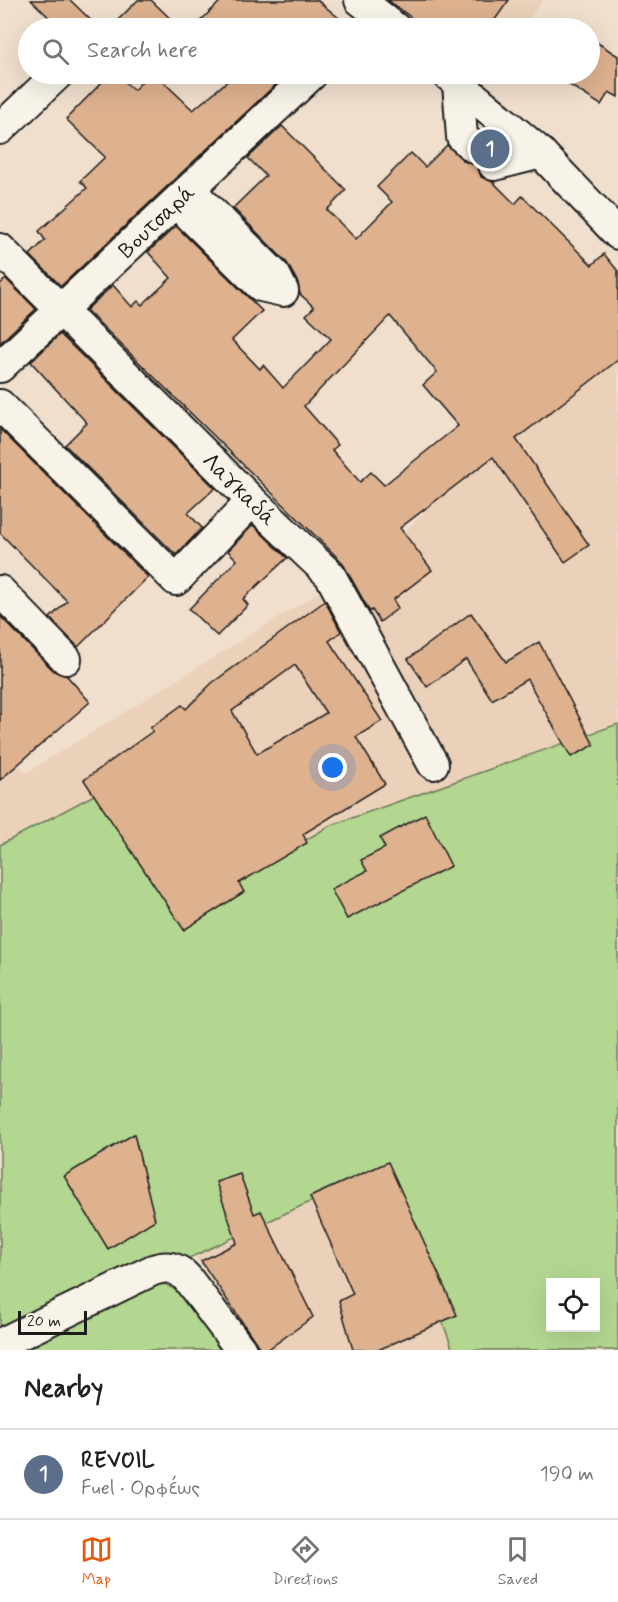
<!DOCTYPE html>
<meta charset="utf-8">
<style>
:root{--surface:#fff;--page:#f2f2f2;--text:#202124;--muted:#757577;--line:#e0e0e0;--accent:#ea580c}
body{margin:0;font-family:Mynerve,sans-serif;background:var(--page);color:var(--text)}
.controls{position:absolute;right:18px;bottom:18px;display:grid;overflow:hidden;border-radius:0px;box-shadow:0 6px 24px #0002}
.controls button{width:54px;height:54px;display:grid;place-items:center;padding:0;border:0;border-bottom:2px solid var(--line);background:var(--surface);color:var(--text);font:30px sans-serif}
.scale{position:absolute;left:18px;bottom:15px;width:69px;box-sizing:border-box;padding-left:6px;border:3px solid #1c1c1c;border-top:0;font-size:16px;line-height:21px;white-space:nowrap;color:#1c1c1c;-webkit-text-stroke:4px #f7f3e8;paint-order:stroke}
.you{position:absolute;left:333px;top:768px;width:21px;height:21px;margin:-15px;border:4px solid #fff;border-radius:50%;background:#1a73e8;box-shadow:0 0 0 9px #1a73e833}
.badge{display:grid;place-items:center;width:39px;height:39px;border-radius:50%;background:var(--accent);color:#fff;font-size:20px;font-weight:700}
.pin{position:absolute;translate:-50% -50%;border:3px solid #fff;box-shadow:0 2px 6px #0006}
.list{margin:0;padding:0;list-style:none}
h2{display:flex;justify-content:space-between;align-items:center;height:78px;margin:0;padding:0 24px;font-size:26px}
h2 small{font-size:20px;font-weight:400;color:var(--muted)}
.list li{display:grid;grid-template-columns:39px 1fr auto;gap:18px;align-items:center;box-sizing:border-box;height:90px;padding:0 24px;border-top:2px solid var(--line)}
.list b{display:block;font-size:22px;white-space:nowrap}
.list p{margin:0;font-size:20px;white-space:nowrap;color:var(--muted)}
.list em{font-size:20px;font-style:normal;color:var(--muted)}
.icon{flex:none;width:33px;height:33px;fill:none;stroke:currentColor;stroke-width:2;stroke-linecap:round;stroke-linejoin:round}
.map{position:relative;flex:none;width:618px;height:1350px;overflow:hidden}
.search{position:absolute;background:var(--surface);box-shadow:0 6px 24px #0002;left:18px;right:18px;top:18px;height:66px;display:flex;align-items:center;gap:15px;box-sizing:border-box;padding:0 21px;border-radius:33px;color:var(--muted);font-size:22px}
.sheet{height:168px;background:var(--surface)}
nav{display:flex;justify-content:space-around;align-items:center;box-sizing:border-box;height:84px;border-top:2px solid var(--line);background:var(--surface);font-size:16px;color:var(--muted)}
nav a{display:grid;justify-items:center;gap:3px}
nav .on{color:var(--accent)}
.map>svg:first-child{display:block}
.built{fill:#ebd1ba;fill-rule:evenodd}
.green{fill:#b3d791;stroke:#687a56;stroke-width:1.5;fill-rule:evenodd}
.building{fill:#deb18f;stroke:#1c1c1c;stroke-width:1.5;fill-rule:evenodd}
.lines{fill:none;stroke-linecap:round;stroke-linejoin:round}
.minor-casing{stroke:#1c1c1c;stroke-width:34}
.minor{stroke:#f7f3e8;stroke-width:30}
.labels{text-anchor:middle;stroke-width:4.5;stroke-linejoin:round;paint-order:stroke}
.street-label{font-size:22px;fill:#1c1c1c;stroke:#f7f3e8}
</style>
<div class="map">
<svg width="618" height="1350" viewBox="0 0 618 1350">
<rect width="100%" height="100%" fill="#f0dfcd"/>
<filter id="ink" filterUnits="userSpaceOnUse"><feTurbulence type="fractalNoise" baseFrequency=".0167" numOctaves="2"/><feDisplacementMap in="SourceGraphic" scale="12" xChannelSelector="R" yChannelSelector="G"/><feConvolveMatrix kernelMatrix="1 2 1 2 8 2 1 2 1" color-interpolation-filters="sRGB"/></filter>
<g filter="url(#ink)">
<g class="built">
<polygon points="400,0 543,0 523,28 438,28"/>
<path d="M 618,308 L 618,1350 L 256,1350 L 183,1238 L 0,1331 L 0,740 L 26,773 L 388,550 ZM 550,1282 L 596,1282 L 596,1328 L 550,1328 Z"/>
</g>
<g class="green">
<path d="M 618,724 L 618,1350 L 453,1350 L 385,1167 L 0,1346 L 0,845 L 111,786 L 193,908 L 329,826 ZM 550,1282 L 596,1282 L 596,1328 L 550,1328 Z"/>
<polygon points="136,1284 165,1284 187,1297 220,1350 7,1350"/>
</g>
<g class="building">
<polygon points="31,0 70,0 99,28 60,28"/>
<polygon points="138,0 151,0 180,28 129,28 119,19"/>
<polygon points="222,0 317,0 351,28 193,28"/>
<polygon points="388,0 509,0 489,28 425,28"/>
<polygon points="590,38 618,56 618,97 609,92 601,105 552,74 590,74"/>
<polygon points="110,74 116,74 134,90 149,74 155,74 193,110 236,74 287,74 61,286 30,255 45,240 39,231 87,188 80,181 105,157 66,119"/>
<path d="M 282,126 L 346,190 L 327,210 L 356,239 L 392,202 L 377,187 L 411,153 L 425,167 L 447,145 L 464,161 L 477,165 L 481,177 L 493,182 L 515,204 L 522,196 L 592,265 L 604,254 L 618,271 L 618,360 L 516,439 L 589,545 L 565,562 L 493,457 L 400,528 L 432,570 L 393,600 L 398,608 L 380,622 L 372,610 L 370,612 L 342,562 L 86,310 L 113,285 L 132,307 L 138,301 L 142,305 L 171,278 L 148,252 L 176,226 L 262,311 L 232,340 L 260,369 L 263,365 L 283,388 L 331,339 L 306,315 L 314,307 L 300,294 L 298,283 L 287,263 L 233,208 L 266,176 L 248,158 ZM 390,316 L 437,372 L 423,385 L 458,426 L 384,485 L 371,472 L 360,482 L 332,450 L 338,445 L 304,406 Z"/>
<polygon points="6,279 36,309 0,343 0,284"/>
<polygon points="60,334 215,488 188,513 202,528 176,555 65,445 87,423 31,362"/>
<polygon points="0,429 148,577 78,647 50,618 67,601 0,533"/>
<polygon points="253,525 287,558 243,599 248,605 217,636 189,609 237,560 228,551"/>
<path d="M 325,601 L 341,632 L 329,641 L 382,721 L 356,737 L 385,784 L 303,834 L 307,843 L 239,883 L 244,892 L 184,930 L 84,780 L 153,731 L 150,728 L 182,705 L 186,709 L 212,683 ZM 295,665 L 326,713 L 257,754 L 232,711 Z"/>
<polygon points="471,613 506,662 539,642 594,745 571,757 527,679 492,700 466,659 427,687 408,659"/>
<polygon points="0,616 54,671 67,676 90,702 0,780"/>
<polygon points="425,814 451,866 347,919 331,889 367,871 361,860 385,848 380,838"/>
<polygon points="134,1134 155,1220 108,1249 64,1176"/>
<polygon points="388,1162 457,1315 378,1350 353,1350 339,1301 353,1294 310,1197"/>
<polygon points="240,1174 254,1214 261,1211 313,1317 267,1350 261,1350 201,1261 237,1243 216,1182"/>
</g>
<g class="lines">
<defs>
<g id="minor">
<polyline points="360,0 395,28"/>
<polyline points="447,74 541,153 618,234"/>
<polyline points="458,83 462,137 475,148"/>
<polyline points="0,129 58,74"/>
<polyline points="494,165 541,153"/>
<polyline points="177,203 261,286 283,291 275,275 190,190"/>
<path id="s1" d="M 0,249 L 252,501 L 330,575 L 433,764"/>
<path id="s2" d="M 0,367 L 312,74"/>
<polyline points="0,405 176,580 252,501"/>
<polyline points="0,591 66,659"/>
<path d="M 0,1344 L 153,1270 C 167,1265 177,1267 187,1278 L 241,1350"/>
</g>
</defs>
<use href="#minor" class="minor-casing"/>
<use href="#minor" class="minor"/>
</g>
</g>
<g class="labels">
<g class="street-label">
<text dy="8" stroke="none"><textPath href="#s2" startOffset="214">Βουτσαρά</textPath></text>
<text dy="8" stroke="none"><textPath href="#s1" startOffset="339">Λαγκαδά</textPath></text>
</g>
</g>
</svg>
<div class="controls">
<button><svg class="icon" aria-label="locate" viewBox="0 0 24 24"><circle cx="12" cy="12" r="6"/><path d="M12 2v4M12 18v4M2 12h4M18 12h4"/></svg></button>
</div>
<div class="scale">20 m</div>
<div class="you"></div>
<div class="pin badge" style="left:490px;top:149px;background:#5c6f8a">1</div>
<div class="search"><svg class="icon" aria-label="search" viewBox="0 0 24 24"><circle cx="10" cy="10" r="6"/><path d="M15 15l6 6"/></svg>Search here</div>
</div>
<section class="sheet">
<h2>Nearby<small></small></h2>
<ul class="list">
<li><span class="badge" style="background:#5c6f8a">1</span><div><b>REVOIL</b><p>Fuel · Ορφέως</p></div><em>190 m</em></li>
</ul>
</section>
<nav>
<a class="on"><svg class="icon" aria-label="map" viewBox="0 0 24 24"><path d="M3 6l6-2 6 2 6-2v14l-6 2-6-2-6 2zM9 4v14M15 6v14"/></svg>Map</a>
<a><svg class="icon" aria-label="directions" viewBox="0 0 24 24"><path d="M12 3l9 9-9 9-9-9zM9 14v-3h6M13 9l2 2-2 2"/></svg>Directions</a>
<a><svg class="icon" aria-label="saved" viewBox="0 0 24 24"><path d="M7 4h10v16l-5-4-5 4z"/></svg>Saved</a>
</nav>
